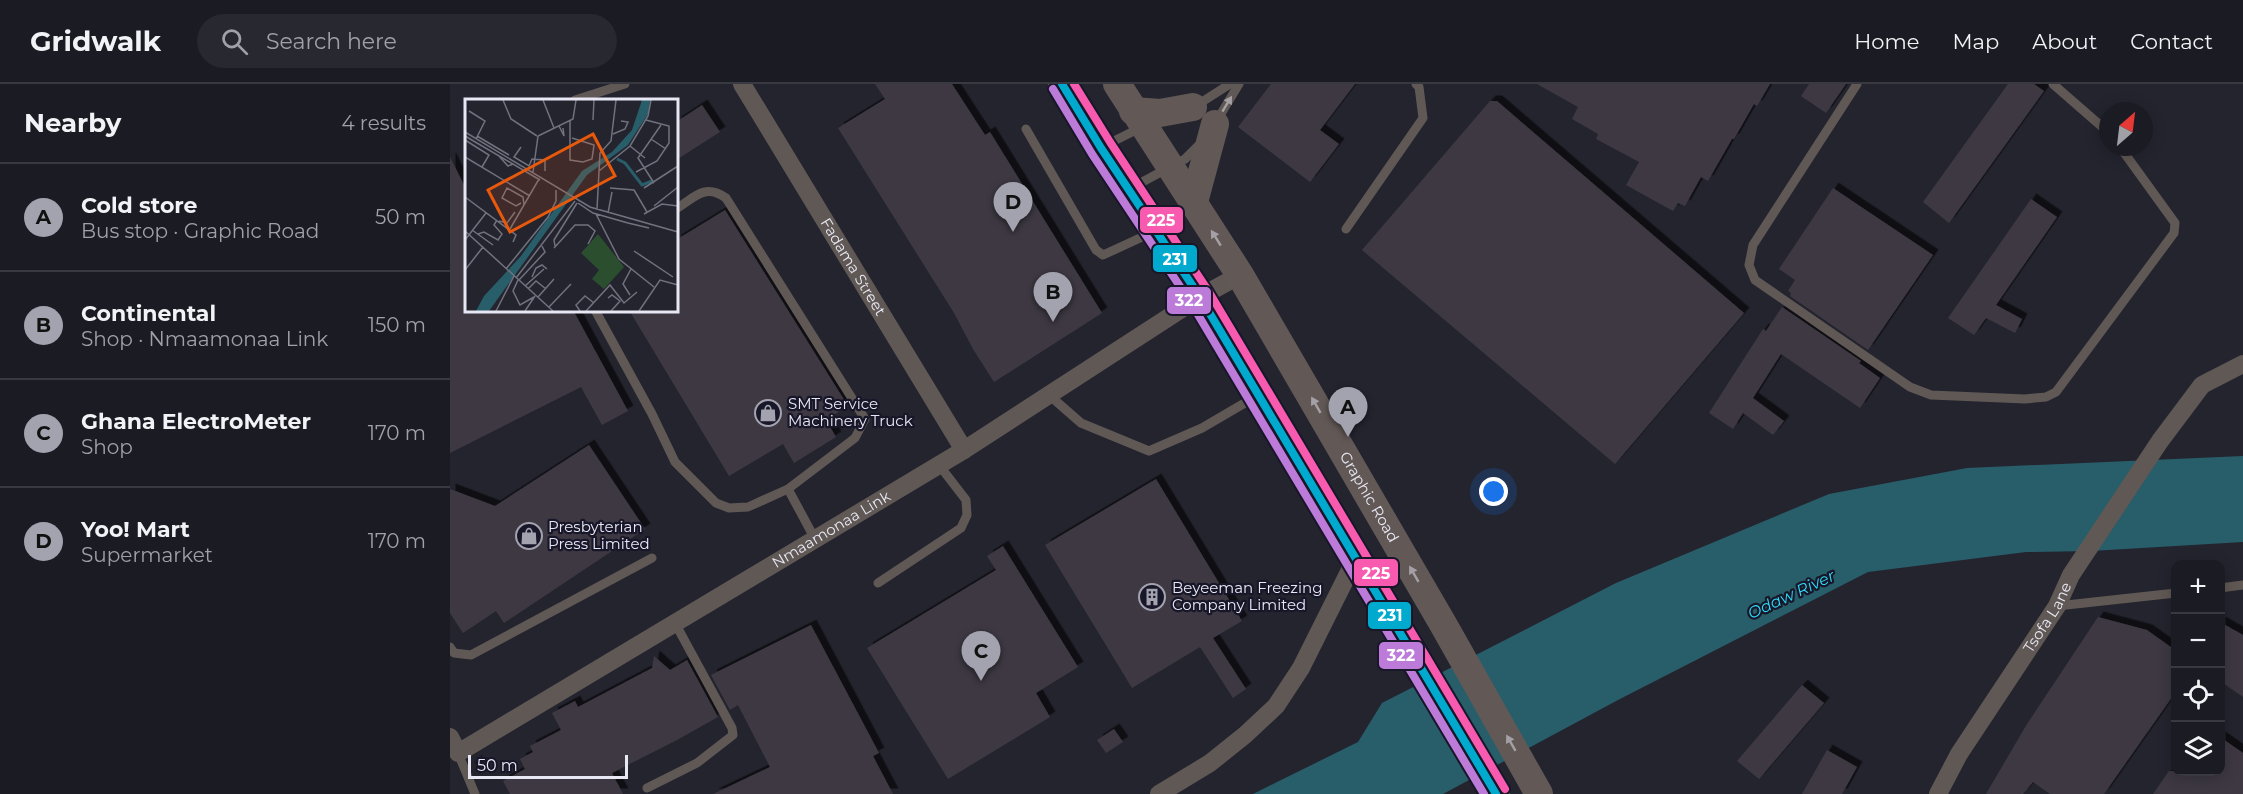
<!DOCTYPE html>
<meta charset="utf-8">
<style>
:root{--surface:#1b1b23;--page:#282830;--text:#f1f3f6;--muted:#a0a1a6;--line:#393941;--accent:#a3a3b0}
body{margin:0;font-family:Montserrat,sans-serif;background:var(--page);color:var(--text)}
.controls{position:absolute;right:18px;bottom:18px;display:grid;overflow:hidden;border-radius:12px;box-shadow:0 3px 15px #0003}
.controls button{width:54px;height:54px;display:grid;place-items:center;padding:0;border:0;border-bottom:2px solid var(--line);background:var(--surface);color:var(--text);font:30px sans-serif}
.compass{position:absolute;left:1649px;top:18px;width:54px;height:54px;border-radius:50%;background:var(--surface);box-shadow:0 3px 15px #0003;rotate:28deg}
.scale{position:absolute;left:18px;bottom:15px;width:160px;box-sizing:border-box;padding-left:6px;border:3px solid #e8e8f5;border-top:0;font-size:16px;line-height:21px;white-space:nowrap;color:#e8e8f5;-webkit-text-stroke:4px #181629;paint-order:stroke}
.you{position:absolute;left:1044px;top:408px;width:21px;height:21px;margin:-15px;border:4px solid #fff;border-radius:50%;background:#1a73e8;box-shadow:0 0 0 9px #1a73e833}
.badge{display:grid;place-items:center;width:39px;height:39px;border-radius:50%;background:var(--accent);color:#111;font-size:20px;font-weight:700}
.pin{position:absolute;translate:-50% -50px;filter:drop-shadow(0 2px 3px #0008)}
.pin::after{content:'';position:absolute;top:32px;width:21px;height:18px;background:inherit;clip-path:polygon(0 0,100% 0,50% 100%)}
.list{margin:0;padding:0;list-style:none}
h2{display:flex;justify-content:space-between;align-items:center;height:78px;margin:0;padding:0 24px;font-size:26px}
h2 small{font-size:20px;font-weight:400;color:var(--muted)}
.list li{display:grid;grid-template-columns:39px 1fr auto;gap:18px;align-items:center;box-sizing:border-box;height:108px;padding:0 24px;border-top:2px solid var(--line)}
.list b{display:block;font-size:22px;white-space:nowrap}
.list p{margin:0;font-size:20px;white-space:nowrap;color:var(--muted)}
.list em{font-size:20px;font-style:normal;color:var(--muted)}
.icon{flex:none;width:33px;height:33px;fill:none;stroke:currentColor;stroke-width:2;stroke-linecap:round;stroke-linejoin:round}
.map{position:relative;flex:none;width:1793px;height:710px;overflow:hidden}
header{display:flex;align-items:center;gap:36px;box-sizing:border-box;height:84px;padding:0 30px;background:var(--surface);border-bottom:2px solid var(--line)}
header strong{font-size:28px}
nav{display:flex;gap:33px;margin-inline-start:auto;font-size:21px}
.search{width:420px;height:54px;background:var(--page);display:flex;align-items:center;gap:15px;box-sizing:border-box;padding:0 21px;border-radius:33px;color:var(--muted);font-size:22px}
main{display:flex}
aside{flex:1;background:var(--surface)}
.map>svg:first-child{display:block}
.water{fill:#285e6a}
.building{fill:#3d3942;filter:url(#shadow)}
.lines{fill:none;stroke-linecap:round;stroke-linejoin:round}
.service{stroke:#605854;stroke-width:9}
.minor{stroke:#605854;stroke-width:18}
.primary{stroke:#625957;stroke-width:28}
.bus-1-casing{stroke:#181629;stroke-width:12}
.bus-2-casing{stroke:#181629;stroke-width:12}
.bus-3-casing{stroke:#181629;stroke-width:12}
.bus-1{stroke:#00a9ce;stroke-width:8}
.bus-2{stroke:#bd7bd9;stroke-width:8}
.bus-3{stroke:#f75aaf;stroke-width:8}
.oneway{fill:#a4a0a4}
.oneway2{fill:#a5a0a6}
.labels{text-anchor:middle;stroke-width:4.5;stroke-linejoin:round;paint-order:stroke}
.street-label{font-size:15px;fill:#e8e8f5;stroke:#181629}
.poi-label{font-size:15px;fill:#e8e8f5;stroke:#181629;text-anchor:start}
.water-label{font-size:16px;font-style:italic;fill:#2bdcf9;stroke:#181629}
.inset-river{fill:none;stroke:#285e6a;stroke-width:3}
.inset-road{fill:none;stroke:#72727e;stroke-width:1.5}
.view{fill:#e8590c;fill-opacity:0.15;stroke:#e8590c;stroke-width:3}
.inset-edge{fill:none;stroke:#e8e8f5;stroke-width:3}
.line-badge{stroke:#181629;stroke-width:2}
.badge-label{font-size:16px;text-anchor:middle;font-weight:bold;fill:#fff}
</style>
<header>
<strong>Gridwalk</strong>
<div class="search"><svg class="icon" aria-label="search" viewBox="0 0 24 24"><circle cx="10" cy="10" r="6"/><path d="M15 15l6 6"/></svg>Search here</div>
<nav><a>Home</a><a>Map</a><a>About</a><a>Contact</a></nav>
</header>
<main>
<aside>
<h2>Nearby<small>4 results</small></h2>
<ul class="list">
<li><span class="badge">A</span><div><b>Cold store</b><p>Bus stop · Graphic Road</p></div><em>50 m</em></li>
<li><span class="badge">B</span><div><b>Continental</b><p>Shop · Nmaamonaa Link</p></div><em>150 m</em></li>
<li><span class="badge">C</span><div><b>Ghana ElectroMeter</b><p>Shop</p></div><em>170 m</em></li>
<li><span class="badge">D</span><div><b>Yoo! Mart</b><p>Supermarket</p></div><em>170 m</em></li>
</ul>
</aside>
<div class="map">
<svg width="1793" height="710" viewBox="0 0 1793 710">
<defs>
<filter id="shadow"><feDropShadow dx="5.5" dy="-5.5" stdDeviation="0" flood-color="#0009"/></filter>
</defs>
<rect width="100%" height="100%" fill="#24242f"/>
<polygon class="water" points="1793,372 1793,458 1641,467 1576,468 1418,488 1168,616 993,710 803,710 908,658 932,619 1166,499 1379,410 1517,384"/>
<g class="building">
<polygon points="425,0 502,0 535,51 540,48 652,229 544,298 523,265 504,229 388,44 435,15"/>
<polygon points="821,0 905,0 870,46 889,60 860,98 788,43"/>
<polygon points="1087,0 1320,0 1307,22 1304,20 1284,55 1282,55 1258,97 1251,93 1235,122 1228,119 1223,127 1176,101 1189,78 1146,55 1148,50 1122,35 1128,23"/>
<polygon points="1359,0 1396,0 1376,29 1351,12"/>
<polygon points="1558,0 1584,0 1594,7 1499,139 1473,118"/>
<polygon points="1040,17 1047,17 1294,229 1165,380 912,166"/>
<polygon points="252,21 270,48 226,76 226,38"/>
<polygon points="0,73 16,105 16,226 123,226 178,327 152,341 131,303 0,369"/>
<polygon points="1383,104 1483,171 1418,266 1340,212 1341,209 1338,207 1345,196 1329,185"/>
<polygon points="1581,115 1607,133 1546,221 1572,235 1565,249 1536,234 1524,251 1498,234"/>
<polygon points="275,126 398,322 376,336 386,353 344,379 333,360 279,392 179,226 226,226 226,156"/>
<polygon points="1332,223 1411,277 1409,279 1430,294 1410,324 1331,270 1303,314 1334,337 1323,351 1293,329 1283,345 1259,329 1313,245 1316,247"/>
<polygon points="139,361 195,445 54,539 46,527 13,549 0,529 0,405 45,422"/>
<polygon points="706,395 792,537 763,554 796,605 783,614 750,563 682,604 595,461"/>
<polygon points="553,462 628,583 586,609 600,633 498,695 417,564 546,486 537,472"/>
<polygon points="1648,533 1697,546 1725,566 1725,609 1654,710 1600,710 1583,698 1573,710 1536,710 1577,640"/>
<polygon points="1770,538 1793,551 1793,613 1770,597"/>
<polygon points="361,541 429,669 423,672 443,710 263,710 320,683 288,621 280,626 261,591"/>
<polygon points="204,572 220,586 237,576 268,633 227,656 162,689 173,710 60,710 53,697 75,685 70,675 83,668 80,662 111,646 102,629 125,617 128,623 202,584"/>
<polygon points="1352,601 1374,619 1309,695 1287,677"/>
<polygon points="664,645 673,658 656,669 647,656"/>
<polygon points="1770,653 1793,669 1793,710 1703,710 1719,687 1770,687"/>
<polygon points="1377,666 1407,683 1392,710 1352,710"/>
</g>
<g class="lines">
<g class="service">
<polyline points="1407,0 1303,161 1299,181 1305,196 1460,303 1481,311 1575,315 1596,313 1606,308 1724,149 1725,139 1670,63"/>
<polyline points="1603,0 1658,48"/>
<polyline points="125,16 175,0"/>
<polyline points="744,23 780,0"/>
<polyline points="766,38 789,0"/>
<polyline points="576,45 646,166 653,171 703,148"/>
<polyline points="654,62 692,43"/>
<polyline points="683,103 735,75 749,61"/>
<path d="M 226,125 C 245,113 255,99 276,114 L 415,335 L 405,354 L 338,405 L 365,455"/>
<polyline points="896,145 973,34 969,3 966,0"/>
<polyline points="145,226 202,330 225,378 266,419 279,424 298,423 338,405"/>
<polyline points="599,311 631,339 699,367 752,344 805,313"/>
<polyline points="428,499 511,444 517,431 516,416 489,381"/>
<polyline points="1770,504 1793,501"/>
<polyline points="1607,522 1726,509"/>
<polyline points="0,563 4,569 21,571 202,474"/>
<polyline points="8,669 25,710"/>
<polyline points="197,704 247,679 283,651 282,644 225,539"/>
</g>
<g class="minor">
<path id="s1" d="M 292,0 L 514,366"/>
<path id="s2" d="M 0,653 L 8,669 L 514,366 L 750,213 L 790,191"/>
<polyline points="709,710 760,679 795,651 826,622 851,584 906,474"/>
<path id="s3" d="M 1488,710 L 1509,670 L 1607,522 L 1621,491 L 1710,357 L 1752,301 L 1793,280"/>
</g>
<g class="primary">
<polyline points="612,0 651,64 750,213 1046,710"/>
<path id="s4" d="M 667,0 L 790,191 L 993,540 L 1089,710"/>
<polyline points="683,27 710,29 743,23"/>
<polyline points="744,118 765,40"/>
</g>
<defs>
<polyline id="bus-1" points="612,0 651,64 750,213 1046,710"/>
<polyline id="bus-2" points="603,5 642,70 741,219 1034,710"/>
<polyline id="bus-3" points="624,0 660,58 759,208 1055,705"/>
</defs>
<use href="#bus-1" class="bus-1-casing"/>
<use href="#bus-2" class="bus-2-casing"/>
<use href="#bus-3" class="bus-3-casing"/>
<use href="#bus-1" class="bus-1"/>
<use href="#bus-2" class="bus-2"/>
<use href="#bus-3" class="bus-3"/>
</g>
<defs><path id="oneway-solid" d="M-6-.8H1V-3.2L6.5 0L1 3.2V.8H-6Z" transform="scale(1.5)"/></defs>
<use class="oneway" href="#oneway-solid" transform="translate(777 20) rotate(-59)"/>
<g class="oneway2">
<use href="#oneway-solid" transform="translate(766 154) rotate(-122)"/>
<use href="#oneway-solid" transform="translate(866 321) rotate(-120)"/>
<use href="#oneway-solid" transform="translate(964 490) rotate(-120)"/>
<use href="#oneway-solid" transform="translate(1061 659) rotate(-120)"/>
</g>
<defs>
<symbol id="shop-ring" viewBox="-11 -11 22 22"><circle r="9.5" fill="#181629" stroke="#a3a3b0" stroke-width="1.5"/><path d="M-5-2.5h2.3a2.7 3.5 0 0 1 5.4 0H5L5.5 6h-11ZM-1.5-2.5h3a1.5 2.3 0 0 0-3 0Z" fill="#a3a3b0"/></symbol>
<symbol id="building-ring" viewBox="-11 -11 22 22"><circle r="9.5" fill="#181629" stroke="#a3a3b0" stroke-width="1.5"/><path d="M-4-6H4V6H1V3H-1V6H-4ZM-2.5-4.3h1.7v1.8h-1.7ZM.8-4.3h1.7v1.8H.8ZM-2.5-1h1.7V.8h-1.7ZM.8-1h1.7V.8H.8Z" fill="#a3a3b0"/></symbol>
</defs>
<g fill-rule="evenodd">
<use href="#shop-ring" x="303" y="314" width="30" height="30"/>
<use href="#shop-ring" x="64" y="437" width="30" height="30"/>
<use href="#building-ring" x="687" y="498" width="30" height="30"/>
</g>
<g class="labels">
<g class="street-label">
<text dy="5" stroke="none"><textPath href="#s1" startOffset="214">Fadama Street</textPath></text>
<text dy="5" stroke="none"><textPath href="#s4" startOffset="484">Graphic Road</textPath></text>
<text dy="5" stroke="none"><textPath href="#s2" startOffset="453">Nmaamonaa Link</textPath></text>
<text dy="5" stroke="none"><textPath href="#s3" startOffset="208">Tsofa Lane</textPath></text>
</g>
<g class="poi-label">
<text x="338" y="325">SMT Service<tspan x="338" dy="17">Machinery Truck</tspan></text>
<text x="98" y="448">Presbyterian<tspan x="98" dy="17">Press Limited</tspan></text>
<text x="722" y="509">Beyeeman Freezing<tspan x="722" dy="17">Company Limited</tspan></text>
</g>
<g class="water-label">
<text transform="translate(1341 510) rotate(-25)" y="6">Odaw River</text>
</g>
</g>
<g transform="translate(15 15)">
<rect width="213" height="213" fill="#24242f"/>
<path d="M 133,135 L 159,168 L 139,190 L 127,180 L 134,171 L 116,154 Z" fill="#2b4e2f"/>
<path d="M 177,1 L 185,1 L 183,15 L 163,46 L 122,76 L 24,212 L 11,212 L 19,197 L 56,157 L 117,72 L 147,53 L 167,31 Z" fill="#285e6a"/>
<path class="inset-river" d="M 152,60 L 160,64 L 177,86 L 187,82"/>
<path class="inset-road" d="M 38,1 L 46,20 L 72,37M 78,1 L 89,29M 4,12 L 20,22 L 11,40M 128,21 L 129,1M 105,22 L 105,61 L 118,63 L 127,60 L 129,46 L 107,39M 94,27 L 99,37 L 98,29M 0,33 L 125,108 L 213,133M 148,35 L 160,30 L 163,23 L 156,22M 0,37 L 75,81M 12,37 L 44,56M 73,37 L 108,20 L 111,1M 186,40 L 201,50M 0,41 L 24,56 L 17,68M 165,47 L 180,59M 56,48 L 49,58 L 64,67 L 67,60 L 80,61 L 80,72M 33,56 L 43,67 L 48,65M 0,58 L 65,97M 134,72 L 165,47 L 183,17 L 186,1M 68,73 L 73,37M 171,73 L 192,62 L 204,44 L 204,27 L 181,21M 189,84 L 173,59 L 196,26M 145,89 L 169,91 L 182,113M 179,89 L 213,67M 0,98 L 51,136 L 48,143M 56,104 L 51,107 L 37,99 L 42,89 L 58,98 L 59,106M 113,104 L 128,114 L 163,124M 189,107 L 213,88M 132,110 L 135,54 L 146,42 L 151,1M 143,114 L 147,93M 131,115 L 154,160 L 189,188M 179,115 L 197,105 L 213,107M 34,122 L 42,124 L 50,113M 163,124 L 184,129M 45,130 L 74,80M 7,131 L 28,146M 0,132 L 88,212M 13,135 L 19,133 L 33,141 L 37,135 L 29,126 L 32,121M 0,141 L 21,114M 90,147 L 89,141 L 112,104M 89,149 L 110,126 L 123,126 L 130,132 L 123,145M 169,152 L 208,178M 41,170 L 83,118 L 91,102 L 91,91M 0,171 L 18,148M 67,178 L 71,169 L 77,166 L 82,170M 51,179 L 110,102M 53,181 L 48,192 L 55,206 L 69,198M 54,181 L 80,153 L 77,147M 60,187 L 79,170M 63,190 L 71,182 L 81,190M 165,196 L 158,185 L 166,170M 73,198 L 89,180M 143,199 L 147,196 L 155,202 L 146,212M 84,208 L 106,185M 31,212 L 49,177M 60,212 L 70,197M 115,212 L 111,206 L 120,197 L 129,204M 121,212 L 145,186 L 159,204 L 172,193M 174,212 L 195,181 L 213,186"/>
<path class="view" d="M 128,35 L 150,77 L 45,133 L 23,91 Z"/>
<rect width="213" height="213" class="inset-edge"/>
</g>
<g class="line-badge">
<rect x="689" y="122" width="45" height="28" rx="6" fill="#f75aaf"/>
<rect x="702" y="160" width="46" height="29" rx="6" fill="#00a9ce"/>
<rect x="716" y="202" width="46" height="29" rx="6" fill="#bd7bd9"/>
<rect x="903" y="474" width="46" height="29" rx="6" fill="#f75aaf"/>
<rect x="917" y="517" width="45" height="29" rx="6" fill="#00a9ce"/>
<rect x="928" y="557" width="46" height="29" rx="6" fill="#bd7bd9"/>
</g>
<g class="badge-label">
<text x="711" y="142">225</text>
<text x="725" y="181">231</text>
<text x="739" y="222">322</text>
<text x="926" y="495">225</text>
<text x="940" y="537">231</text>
<text x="951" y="577">322</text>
</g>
</svg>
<div class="controls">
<button>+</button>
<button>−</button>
<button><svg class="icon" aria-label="locate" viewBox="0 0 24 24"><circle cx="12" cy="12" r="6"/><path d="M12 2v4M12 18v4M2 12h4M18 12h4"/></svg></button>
<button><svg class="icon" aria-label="layers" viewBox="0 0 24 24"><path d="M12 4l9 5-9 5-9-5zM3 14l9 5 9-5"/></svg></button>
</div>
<svg class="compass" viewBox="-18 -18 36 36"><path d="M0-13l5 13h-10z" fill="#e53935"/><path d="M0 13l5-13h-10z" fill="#a0a1a6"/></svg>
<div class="scale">50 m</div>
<div class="you"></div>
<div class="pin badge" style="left:898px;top:353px">A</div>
<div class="pin badge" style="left:603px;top:238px">B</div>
<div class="pin badge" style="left:531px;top:597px">C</div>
<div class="pin badge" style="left:563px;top:148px">D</div>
</div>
</main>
